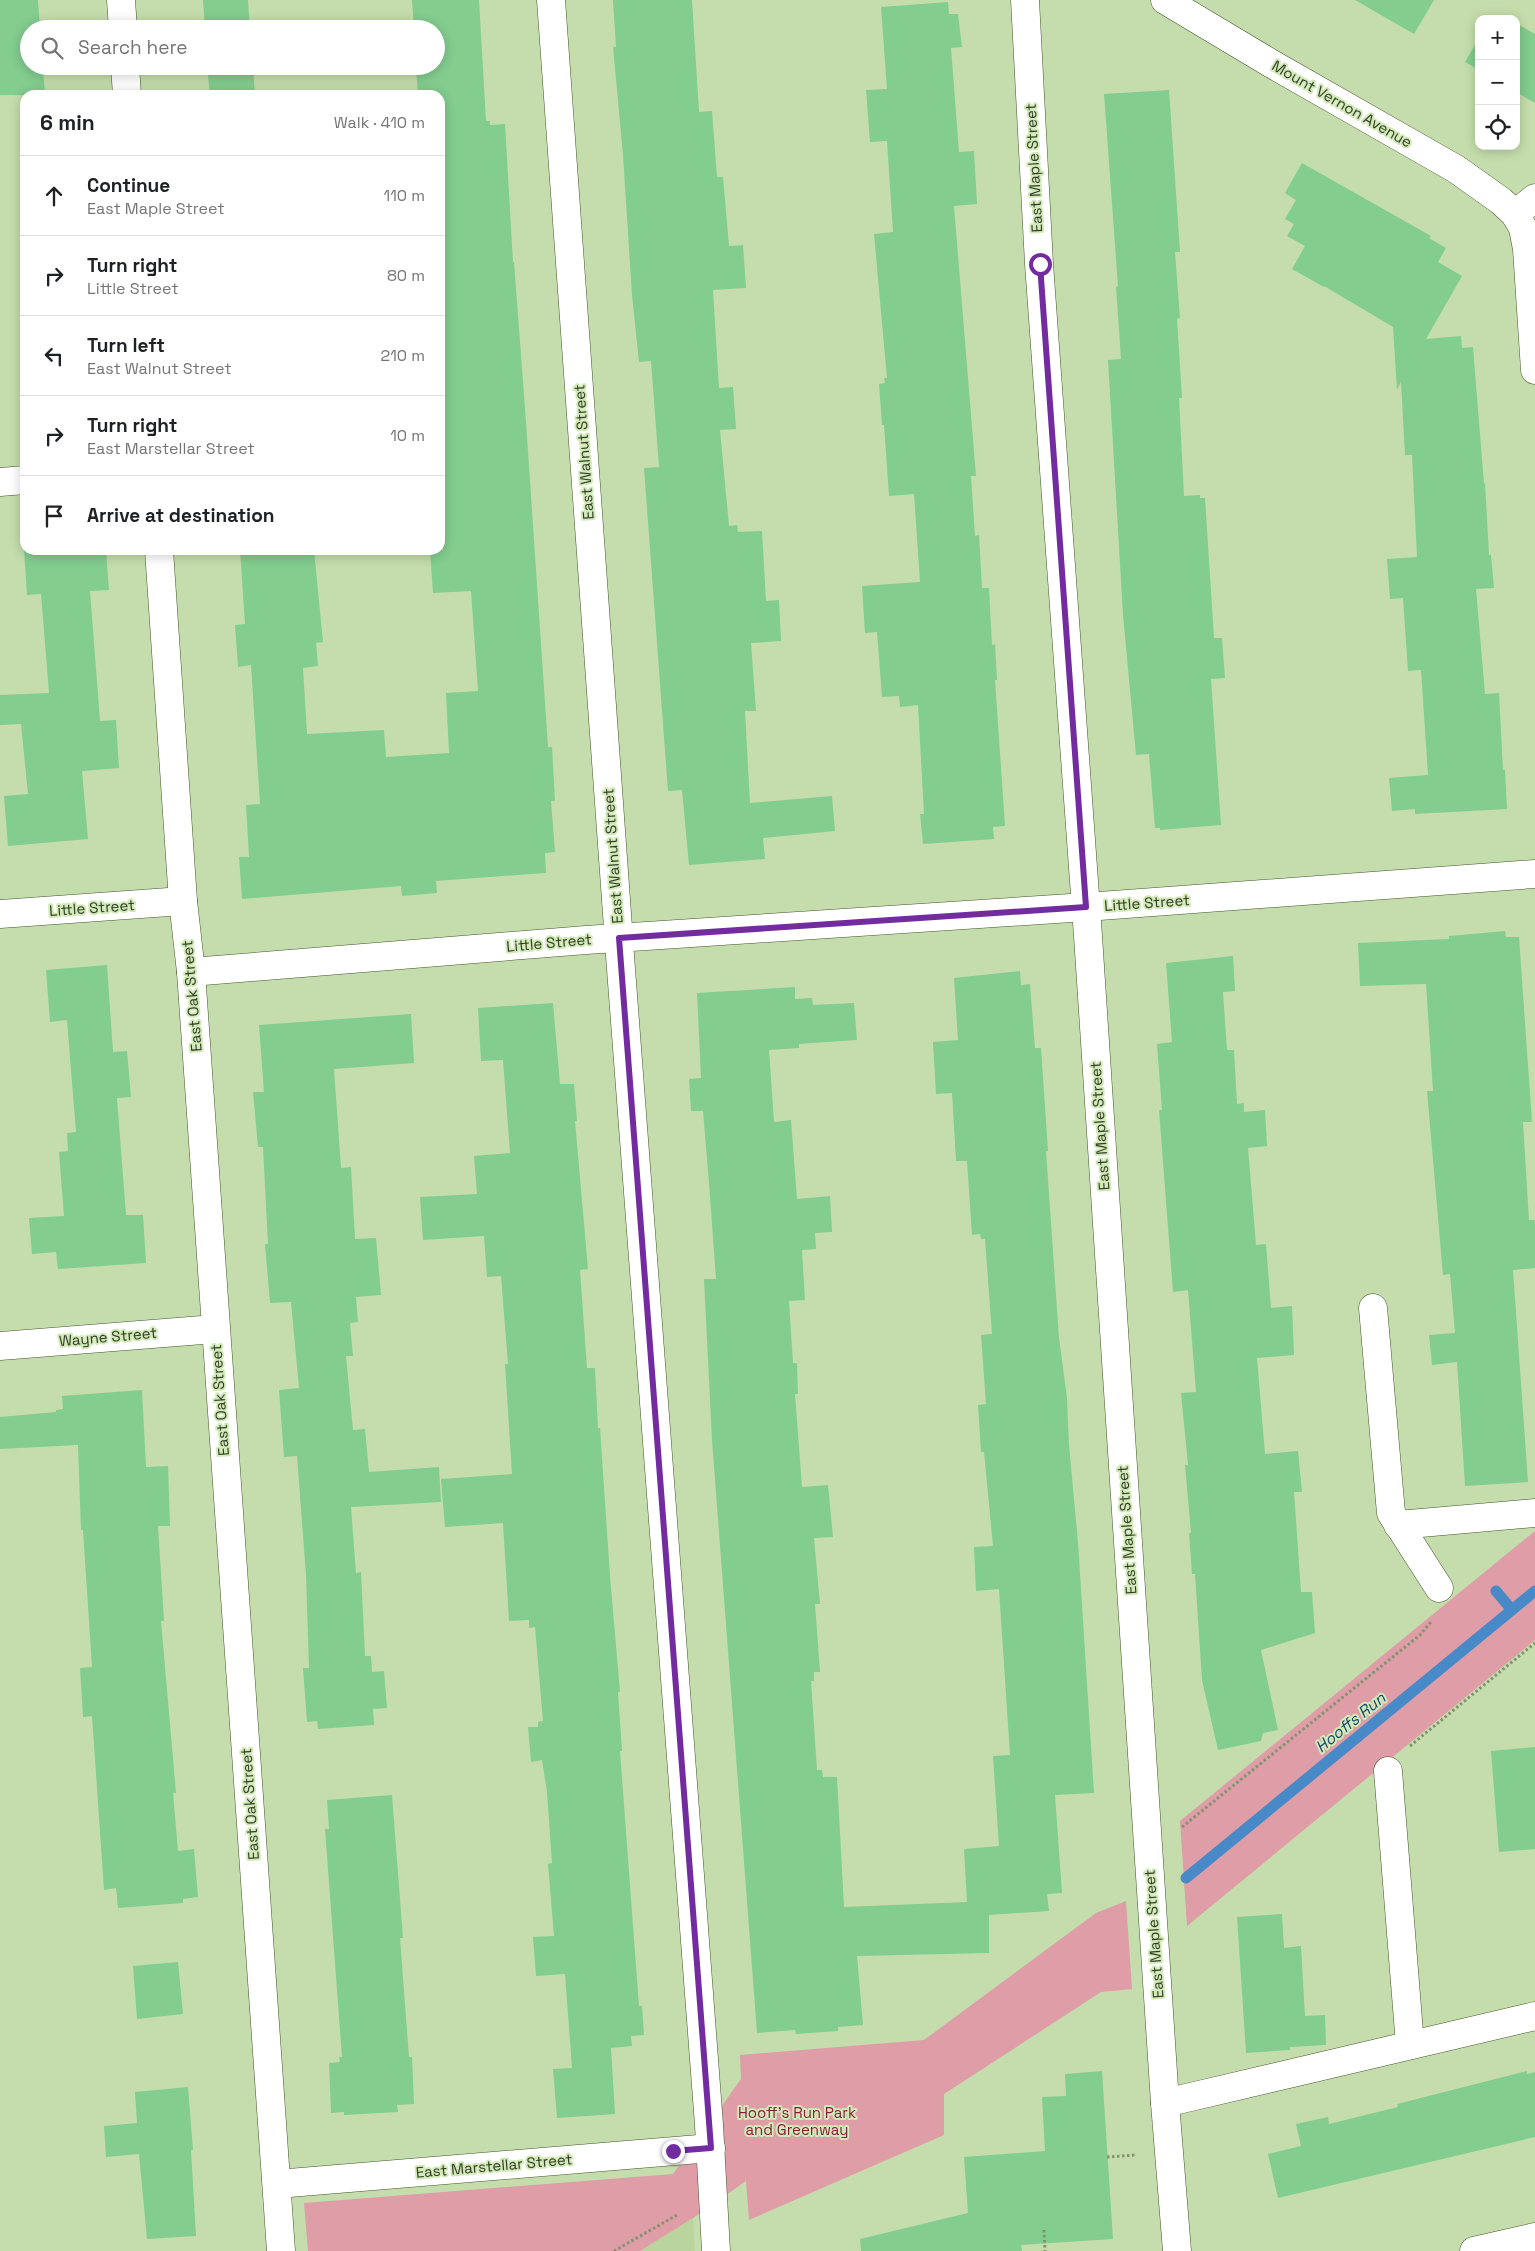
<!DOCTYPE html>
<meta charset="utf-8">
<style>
:root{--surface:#fff;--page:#f6f6f6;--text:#202124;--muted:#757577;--line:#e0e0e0}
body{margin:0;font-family:"Space Grotesk",sans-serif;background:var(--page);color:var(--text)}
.controls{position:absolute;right:15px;top:15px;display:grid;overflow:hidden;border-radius:10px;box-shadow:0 2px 12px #0003}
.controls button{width:45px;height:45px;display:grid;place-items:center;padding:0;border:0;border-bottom:1px solid var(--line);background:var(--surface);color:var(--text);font:25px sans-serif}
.stop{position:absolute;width:15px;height:15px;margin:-11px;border:4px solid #732ca0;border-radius:50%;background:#fff}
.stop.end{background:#732ca0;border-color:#fff;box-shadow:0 1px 5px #0008}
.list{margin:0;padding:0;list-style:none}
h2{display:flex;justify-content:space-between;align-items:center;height:65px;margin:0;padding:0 20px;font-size:21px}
h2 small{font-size:16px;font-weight:400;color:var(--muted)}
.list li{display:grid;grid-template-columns:32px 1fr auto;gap:15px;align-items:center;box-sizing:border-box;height:80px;padding:0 20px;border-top:1px solid var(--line)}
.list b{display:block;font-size:19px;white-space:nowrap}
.list p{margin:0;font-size:16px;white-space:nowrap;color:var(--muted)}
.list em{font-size:16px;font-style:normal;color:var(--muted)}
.icon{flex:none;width:28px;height:28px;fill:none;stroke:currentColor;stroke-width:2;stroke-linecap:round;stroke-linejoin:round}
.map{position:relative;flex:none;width:1535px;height:2251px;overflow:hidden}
.search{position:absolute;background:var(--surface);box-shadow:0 2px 12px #0003;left:20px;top:20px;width:425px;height:55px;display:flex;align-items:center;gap:12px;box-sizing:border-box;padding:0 18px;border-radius:28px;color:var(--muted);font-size:19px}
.panel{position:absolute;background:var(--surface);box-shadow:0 2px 12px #0003;left:20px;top:90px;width:425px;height:465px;border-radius:15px}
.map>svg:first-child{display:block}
.built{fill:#b9d49c}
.green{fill:#de9da7}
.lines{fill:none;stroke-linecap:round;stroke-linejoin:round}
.stream{stroke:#488ac7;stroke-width:11}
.building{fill:#83cd8f}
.minor-casing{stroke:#425529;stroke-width:29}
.path{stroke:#81936f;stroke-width:3;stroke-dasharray:2.5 2.5;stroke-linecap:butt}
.minor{stroke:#fff;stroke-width:28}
.route{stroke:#732ca0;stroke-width:6}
.labels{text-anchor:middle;stroke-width:4;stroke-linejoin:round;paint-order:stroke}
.street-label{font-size:15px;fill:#323b27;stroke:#d2eab8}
.park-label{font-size:15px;fill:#891b3d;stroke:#d2eab8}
.water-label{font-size:16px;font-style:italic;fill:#174770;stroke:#d2eab8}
</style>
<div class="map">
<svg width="1535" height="2251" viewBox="0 0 1535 2251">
<rect width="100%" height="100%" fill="#c5ddac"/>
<polygon class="built" points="693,2218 695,2251 640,2251"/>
<g class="green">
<polygon points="1535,1531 1535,1640 1187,1926 1180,1821"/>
<polygon points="1126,1901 1132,1989 1101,1992 944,2094 944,2135 749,2220 746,2181 693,2218 640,2251 308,2251 304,2203 673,2174 741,2079 740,2055 924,2040 1096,1913"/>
</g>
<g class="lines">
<g class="stream">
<polyline points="1496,1591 1512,1610"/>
<polyline points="1186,1878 1535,1591"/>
</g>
</g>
<g class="building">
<polygon points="0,0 38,0 40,29 29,29 29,66 43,66 45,95 0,95"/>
<polygon points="203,0 248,0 250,29 205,29"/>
<polygon points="412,0 479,0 486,121 490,121 490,125 505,124 513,262 514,262 526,422 548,747 552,747 555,801 551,801 555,852 545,853 546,873 436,881 437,893 402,896 401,886 242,899 239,857 249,857 246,805 260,804 251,665 238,667 235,625 245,624 240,550 314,550 323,642 316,643 318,666 303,668 307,734 384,730 386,757 449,753 446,693 478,691 471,591 433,593 430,551 443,550 440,510 440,407 443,407 440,368 440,333 442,333 440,298 440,95 418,95 416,66 436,66 436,29 414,29"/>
<polygon points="613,0 692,0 699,112 712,111 717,177 723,177 729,246 743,245 746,288 713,290 719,388 733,387 736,429 720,430 729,526 737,525 738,532 762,531 766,601 779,600 781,641 751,643 756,711 745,711 750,803 832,796 835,831 763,838 765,859 689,865 682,790 668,791 644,468 659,467 651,361 639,362 632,295 623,155 613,47 616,47"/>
<polygon points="1355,0 1434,0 1414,34"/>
<polygon points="948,2 949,14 958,14 962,47 951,48 959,152 974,151 977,204 954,206 976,476 971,476 975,536 979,535 982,588 989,588 992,645 995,644 997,680 995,680 1005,826 993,827 994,839 923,844 920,814 924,814 918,705 900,707 899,696 882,697 877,632 865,633 862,586 920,582 914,494 889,496 884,425 882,425 879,384 885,383 884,378 887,378 874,234 893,232 887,141 870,142 866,90 887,89 881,7"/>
<polygon points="1516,23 1535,34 1535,103 1516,92"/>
<polygon points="1479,38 1479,70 1465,62"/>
<polygon points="207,66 253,66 255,95 210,95"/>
<polygon points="1169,90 1180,252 1175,252 1180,318 1177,319 1182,398 1179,398 1184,496 1200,495 1200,498 1205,498 1214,638 1222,638 1225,678 1211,679 1221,825 1160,830 1160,828 1155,828 1149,754 1136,755 1123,615 1108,360 1121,359 1116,287 1118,286 1104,94"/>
<polygon points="1302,163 1431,236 1429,238 1446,248 1438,262 1462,276 1426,339 1461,336 1462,348 1473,347 1484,484 1485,483 1489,555 1491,555 1494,588 1476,589 1485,694 1499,693 1503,770 1505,770 1507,809 1415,814 1415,809 1392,811 1389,778 1428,775 1421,670 1408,671 1403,598 1390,599 1387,559 1417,557 1412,455 1405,455 1401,382 1397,390 1393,327 1324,286 1324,287 1292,269 1305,246 1287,236 1294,224 1285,219 1296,200 1285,193"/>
<polygon points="24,550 106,550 109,590 90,591 100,721 116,720 119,768 82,771 88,839 8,846 4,796 28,794 21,724 0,725 0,695 49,693 41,594 27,595"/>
<polygon points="1505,931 1506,937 1519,937 1532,1122 1523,1122 1529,1220 1535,1220 1535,1268 1513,1270 1528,1482 1465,1486 1457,1362 1432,1365 1429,1335 1455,1333 1450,1274 1443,1275 1427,1091 1433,1091 1426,984 1360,986 1358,943 1449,939 1449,936"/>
<polygon points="1233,956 1235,991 1223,992 1227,1050 1234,1050 1237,1104 1244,1103 1244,1112 1265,1110 1267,1146 1248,1148 1256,1245 1266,1244 1271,1308 1292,1306 1294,1355 1257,1358 1265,1454 1298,1451 1302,1492 1294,1492 1301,1592 1312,1592 1315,1633 1261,1650 1278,1730 1263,1733 1261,1741 1218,1750 1202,1680 1195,1574 1192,1574 1189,1533 1191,1533 1185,1465 1188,1465 1181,1393 1196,1392 1188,1290 1173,1292 1159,1110 1162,1110 1157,1044 1172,1042 1166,963"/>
<polygon points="107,965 113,1052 127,1051 131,1097 117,1098 126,1215 143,1215 146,1263 58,1269 56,1252 32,1254 29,1218 64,1216 59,1152 68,1151 67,1133 76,1132 67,1020 50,1022 46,970"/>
<polygon points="1020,971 1021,985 1030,984 1035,1048 1041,1048 1048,1151 1046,1151 1059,1338 1067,1398 1069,1445 1078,1542 1094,1793 1055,1795 1062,1893 1047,1894 1049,1911 989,1915 989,1953 857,1956 863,2025 838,2027 838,2031 796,2034 795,2030 757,2033 712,1440 704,1279 716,1279 709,1183 703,1111 691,1111 689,1079 701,1078 697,993 795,987 795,999 812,998 813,1005 854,1003 857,1040 799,1044 799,1048 769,1050 774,1122 791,1120 797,1199 830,1196 832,1232 815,1233 816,1249 802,1250 805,1300 789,1301 793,1363 797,1363 798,1394 795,1394 802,1487 828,1485 833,1537 814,1538 820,1604 815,1604 820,1672 814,1672 814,1681 811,1681 817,1770 822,1770 823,1777 837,1777 844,1907 967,1902 964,1849 999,1846 993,1756 1010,1755 999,1589 976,1591 974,1547 993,1546 984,1452 981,1452 978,1405 986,1404 981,1335 992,1334 985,1239 981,1239 980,1234 972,1235 967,1161 956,1161 952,1093 936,1094 933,1042 958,1040 954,978"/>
<polygon points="553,1003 560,1084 574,1084 577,1121 575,1121 588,1269 580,1270 587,1368 595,1368 598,1428 600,1428 610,1576 620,1692 618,1692 622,1751 620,1751 639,2006 642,2006 644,2035 631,2036 632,2046 611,2048 615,2114 557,2118 553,2069 572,2068 565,1974 536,1976 533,1937 554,1936 548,1864 552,1863 547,1792 542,1760 531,1762 528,1727 538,1727 538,1722 543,1721 535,1627 529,1628 529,1620 509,1621 503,1523 445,1527 441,1479 512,1474 505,1364 508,1364 501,1276 487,1277 484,1236 423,1240 420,1197 477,1194 474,1156 510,1153 503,1060 481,1061 478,1008"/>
<polygon points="411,1014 414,1063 334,1069 341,1168 351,1167 355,1239 376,1238 381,1295 356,1297 358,1322 350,1323 353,1356 346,1356 353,1430 365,1429 369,1472 439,1467 441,1502 351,1507 356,1573 361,1572 365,1656 371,1656 372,1672 384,1671 387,1708 373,1709 374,1725 318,1729 317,1721 307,1722 303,1668 309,1668 306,1575 297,1456 284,1457 279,1390 299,1388 291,1302 270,1303 265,1244 268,1244 263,1147 258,1147 253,1092 264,1092 259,1025"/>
<polygon points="142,1390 146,1467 168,1466 170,1526 158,1526 164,1621 161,1621 176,1793 173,1793 178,1851 194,1849 198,1897 183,1899 183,1903 118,1908 116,1888 104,1890 92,1716 83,1717 80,1668 92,1667 83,1530 81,1530 78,1445 0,1449 0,1417 56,1412 56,1410 63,1409 62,1396"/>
<polygon points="1535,1747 1535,1849 1499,1852 1491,1751"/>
<polygon points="392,1795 403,1938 400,1938 409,2057 412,2057 414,2104 397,2105 398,2112 344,2115 344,2112 331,2113 329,2063 340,2062 339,2057 342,2057 325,1829 329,1829 327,1800"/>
<polygon points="1282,1914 1284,1948 1301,1946 1305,2016 1325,2015 1326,2045 1290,2047 1290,2050 1246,2053 1237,1917"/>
<polygon points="178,1962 183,2014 137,2019 133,1966"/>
<polygon points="1102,2071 1113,2239 1021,2245 1022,2251 861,2251 860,2239 968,2213 964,2157 1045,2151 1042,2097 1066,2096 1065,2074"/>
<polygon points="1527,2071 1527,2074 1535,2072 1535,2137 1278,2198 1268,2154 1301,2146 1296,2124 1328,2117 1329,2124 1398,2107 1397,2104"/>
<polygon points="188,2087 193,2150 191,2150 196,2236 147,2239 139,2154 106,2157 104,2126 137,2123 135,2092"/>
</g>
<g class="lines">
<defs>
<g id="minor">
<polyline points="121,0 123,29"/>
<polyline points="551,0 621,969 709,2125 716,2251"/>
<polyline points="1025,0 1039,264 1088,936 1165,2103 1177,2251"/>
<polyline points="1165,0 1272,64 1456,169 1501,201 1515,214 1523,228 1527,249 1535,370"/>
<polyline points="125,66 127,95"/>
<polyline points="1515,214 1535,198"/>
<polyline points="0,482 25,480"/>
<polyline points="159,550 183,901 191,972 281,2251"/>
<polyline points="0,914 183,901"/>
<polyline points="191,972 586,940 1086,907 1535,874"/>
<polyline points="1373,1308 1391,1513 1439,1588"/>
<polyline points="0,1346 215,1329"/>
<polyline points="1398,1525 1535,1513"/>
<polyline points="1388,1771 1410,2045"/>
<polyline points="1165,2103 1535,2016"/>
<polyline points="277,2184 711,2148"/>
<polyline points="1474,2251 1535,2237"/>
</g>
</defs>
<use href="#minor" class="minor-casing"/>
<g class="path">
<polyline points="1410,1746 1535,1643"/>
<polyline points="1182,1827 1420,1635 1431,1622"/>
<polyline points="1107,2157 1136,2155"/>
<polyline points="1044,2230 1045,2251"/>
<polyline points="614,2251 677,2215"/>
</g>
<use href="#minor" class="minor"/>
</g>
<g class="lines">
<polyline class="route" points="673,2151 711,2148 619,938 1086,907 1040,264"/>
</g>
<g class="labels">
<g class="street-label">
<text transform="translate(1342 104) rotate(30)" y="5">Mount Vernon Avenue</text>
<text transform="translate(1034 168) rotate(-93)" y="5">East Maple Street</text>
<text transform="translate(584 452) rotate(-94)" y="5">East Walnut Street</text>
<text transform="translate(613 856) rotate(-94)" y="5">East Walnut Street</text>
<text transform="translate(1147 903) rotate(-4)" y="5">Little Street</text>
<text transform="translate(92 908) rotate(-4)" y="5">Little Street</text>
<text transform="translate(549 943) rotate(-5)" y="5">Little Street</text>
<text transform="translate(192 996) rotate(-95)" y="5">East Oak Street</text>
<text transform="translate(1100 1126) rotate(-94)" y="5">East Maple Street</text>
<text transform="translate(108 1337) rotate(-5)" y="5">Wayne Street</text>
<text transform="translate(220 1400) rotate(-94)" y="5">East Oak Street</text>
<text transform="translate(1127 1530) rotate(-94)" y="5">East Maple Street</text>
<text transform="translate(250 1804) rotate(-94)" y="5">East Oak Street</text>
<text transform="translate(1154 1934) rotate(-94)" y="5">East Maple Street</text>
<text transform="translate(494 2166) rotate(-5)" y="5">East Marstellar Street</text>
</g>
<g class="park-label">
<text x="797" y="2118">Hooff's Run Park<tspan x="797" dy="17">and Greenway</tspan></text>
</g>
<g class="water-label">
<text transform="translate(1350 1722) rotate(-39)" y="6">Hooffs Run</text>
</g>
</g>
</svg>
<div class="controls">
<button>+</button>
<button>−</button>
<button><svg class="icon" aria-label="locate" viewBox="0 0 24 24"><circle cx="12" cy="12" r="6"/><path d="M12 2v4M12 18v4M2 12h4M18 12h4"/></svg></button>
</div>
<div class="stop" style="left:1040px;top:264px"></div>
<div class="stop end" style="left:673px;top:2151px"></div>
<div class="search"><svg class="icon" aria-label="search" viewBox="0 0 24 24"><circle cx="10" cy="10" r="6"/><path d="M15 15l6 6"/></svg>Search here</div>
<section class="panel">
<h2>6 min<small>Walk · 410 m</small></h2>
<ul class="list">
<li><svg class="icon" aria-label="ahead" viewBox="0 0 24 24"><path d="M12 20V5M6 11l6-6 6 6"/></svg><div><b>Continue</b><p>East Maple Street</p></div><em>110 m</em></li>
<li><svg class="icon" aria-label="right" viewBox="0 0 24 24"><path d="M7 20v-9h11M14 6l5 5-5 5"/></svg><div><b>Turn right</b><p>Little Street</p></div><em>80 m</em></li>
<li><svg class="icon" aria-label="left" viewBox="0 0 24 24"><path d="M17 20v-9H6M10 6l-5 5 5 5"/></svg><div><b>Turn left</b><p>East Walnut Street</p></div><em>210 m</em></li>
<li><svg class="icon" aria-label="right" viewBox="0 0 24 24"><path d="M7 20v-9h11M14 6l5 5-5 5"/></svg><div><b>Turn right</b><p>East Marstellar Street</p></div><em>10 m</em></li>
<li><svg class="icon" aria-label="arrive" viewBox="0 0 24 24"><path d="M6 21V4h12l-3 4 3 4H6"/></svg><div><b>Arrive at destination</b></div></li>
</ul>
</section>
</div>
